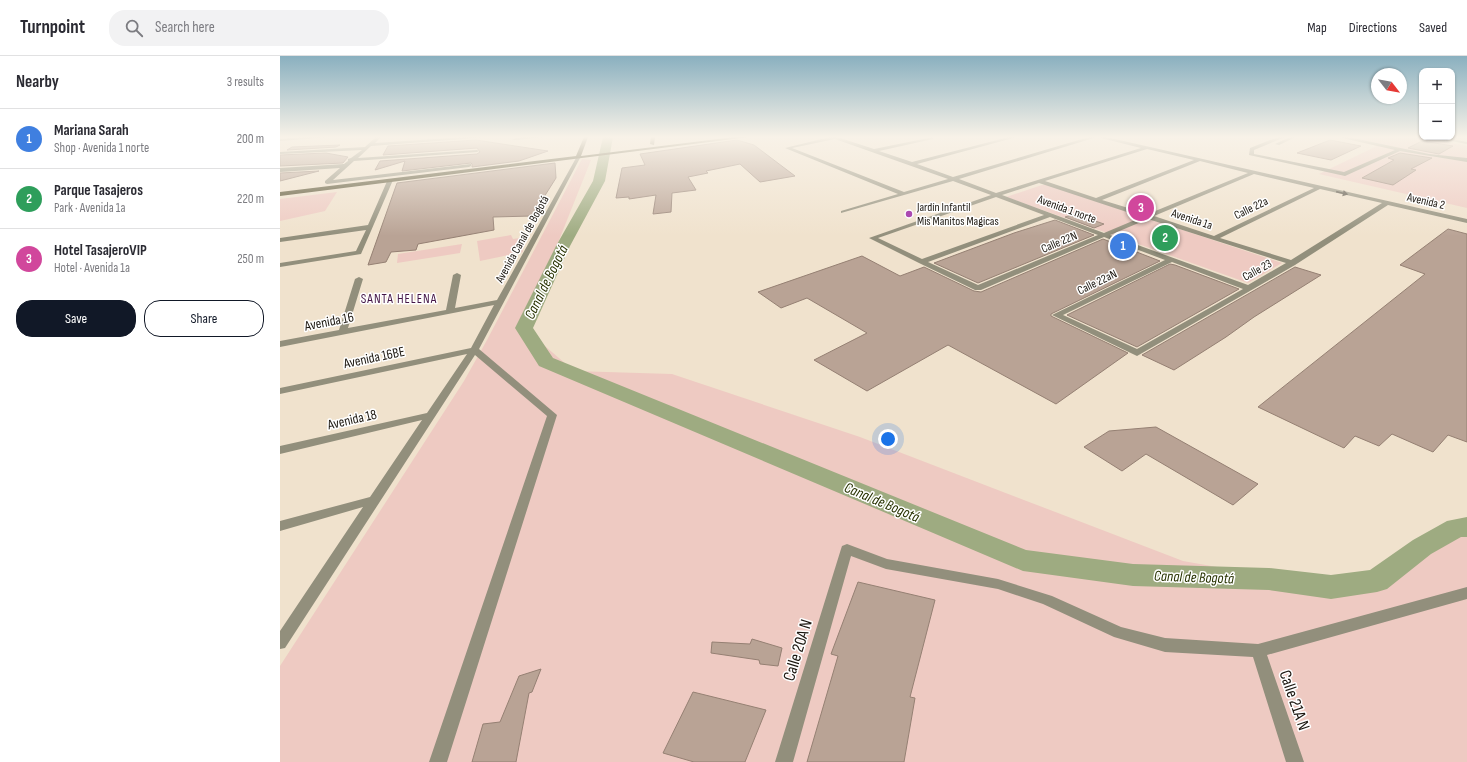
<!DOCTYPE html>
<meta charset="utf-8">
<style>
:root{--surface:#fff;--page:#f2f2f3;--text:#2b2b33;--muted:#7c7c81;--line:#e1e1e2;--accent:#111827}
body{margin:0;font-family:"Sofia Sans Condensed",sans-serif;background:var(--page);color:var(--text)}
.controls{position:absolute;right:12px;top:12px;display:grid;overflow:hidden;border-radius:8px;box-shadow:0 1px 3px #0004}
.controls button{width:36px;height:36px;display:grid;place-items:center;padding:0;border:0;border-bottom:1px solid var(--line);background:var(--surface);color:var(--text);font:20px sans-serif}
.compass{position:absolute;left:1091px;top:12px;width:36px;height:36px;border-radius:50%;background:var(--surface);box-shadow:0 1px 3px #0004;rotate:121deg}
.you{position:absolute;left:608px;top:383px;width:14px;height:14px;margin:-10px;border:3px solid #fff;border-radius:50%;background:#1a73e8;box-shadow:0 0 0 6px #1a73e833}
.badge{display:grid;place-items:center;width:26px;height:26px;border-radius:50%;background:var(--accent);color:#fff;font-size:13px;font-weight:700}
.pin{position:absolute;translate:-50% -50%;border:2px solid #fff;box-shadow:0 1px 4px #0006}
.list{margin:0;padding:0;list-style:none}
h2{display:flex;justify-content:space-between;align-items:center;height:52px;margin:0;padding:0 16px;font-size:17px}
h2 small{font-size:13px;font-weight:400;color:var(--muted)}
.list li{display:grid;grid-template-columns:26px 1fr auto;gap:12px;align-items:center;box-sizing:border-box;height:60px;padding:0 16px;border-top:1px solid var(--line)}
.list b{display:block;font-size:15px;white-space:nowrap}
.list p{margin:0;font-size:13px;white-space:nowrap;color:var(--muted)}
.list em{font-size:13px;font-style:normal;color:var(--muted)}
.actions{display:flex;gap:8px;padding:12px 16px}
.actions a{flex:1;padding:9px 0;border:1px solid var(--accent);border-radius:16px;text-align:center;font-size:14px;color:var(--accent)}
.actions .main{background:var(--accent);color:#fff}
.icon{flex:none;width:22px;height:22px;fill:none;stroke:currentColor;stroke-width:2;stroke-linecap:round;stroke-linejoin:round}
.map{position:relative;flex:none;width:1187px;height:706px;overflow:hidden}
header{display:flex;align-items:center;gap:24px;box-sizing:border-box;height:56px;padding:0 20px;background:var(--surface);border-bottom:1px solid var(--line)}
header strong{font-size:19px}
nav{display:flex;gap:22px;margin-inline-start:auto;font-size:14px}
.search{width:280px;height:36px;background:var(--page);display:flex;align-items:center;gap:10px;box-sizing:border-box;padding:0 14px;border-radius:16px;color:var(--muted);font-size:15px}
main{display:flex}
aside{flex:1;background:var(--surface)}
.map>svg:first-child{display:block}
.green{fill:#eecac2}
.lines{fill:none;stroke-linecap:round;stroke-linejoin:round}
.canal{fill:#9eab81;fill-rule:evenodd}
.building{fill:#b9a395;stroke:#958073}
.minor{fill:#928f7c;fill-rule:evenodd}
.major{fill:#504a29;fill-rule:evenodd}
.oneway{fill:#514c40}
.poi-dot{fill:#ab49b1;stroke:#fff;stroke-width:1.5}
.labels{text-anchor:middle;stroke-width:3;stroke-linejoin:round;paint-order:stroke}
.far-street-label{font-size:12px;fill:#1b160f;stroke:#fff}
.far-poi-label{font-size:12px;fill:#1b160f;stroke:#fff;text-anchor:start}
.far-neighbourhood-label{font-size:13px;letter-spacing:1px;fill:#431546;stroke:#fff}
.street-label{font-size:14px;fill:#1b160f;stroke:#fff}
.water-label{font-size:15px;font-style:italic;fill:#273200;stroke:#fff}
.near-street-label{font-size:17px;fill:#1b160f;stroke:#fff}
</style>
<header>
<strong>Turnpoint</strong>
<div class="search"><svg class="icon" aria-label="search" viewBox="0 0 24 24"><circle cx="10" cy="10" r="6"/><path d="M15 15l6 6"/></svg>Search here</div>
<nav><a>Map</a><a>Directions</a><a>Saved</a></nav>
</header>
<main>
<aside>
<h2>Nearby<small>3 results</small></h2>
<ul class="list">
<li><span class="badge" style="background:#3f7fe0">1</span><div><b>Mariana Sarah</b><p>Shop · Avenida 1 norte</p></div><em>200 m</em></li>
<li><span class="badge" style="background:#2e9e5b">2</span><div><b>Parque Tasajeros</b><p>Park · Avenida 1a</p></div><em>220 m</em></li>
<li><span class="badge" style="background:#d1479c">3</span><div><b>Hotel TasajeroVIP</b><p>Hotel · Avenida 1a</p></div><em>250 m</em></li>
</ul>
<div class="actions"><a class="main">Save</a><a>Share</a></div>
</aside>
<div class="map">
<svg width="1187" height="706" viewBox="0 0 1187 706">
<rect width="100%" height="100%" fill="#f0e2cd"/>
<g class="green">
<polygon points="1067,81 1137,81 1187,90 1187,152 1039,118 1101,88"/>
<polygon points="302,103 311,104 244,272 294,315 392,318 580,381 903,505 1051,531 1187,475 1187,706 0,706 0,610 184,325 207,284"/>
<polygon points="762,129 767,129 1002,207 968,227 726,141"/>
<polygon points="57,136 45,155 0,165 0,143"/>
<polygon points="231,179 233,183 240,182 243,196 200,205 197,185"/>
<polygon points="182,188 180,197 117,207 118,198"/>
</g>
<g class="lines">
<polygon class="canal" points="323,81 333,81 325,125 290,190 253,272 273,302 746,494 853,508 989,512 1051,519 1090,514 1133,484 1167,465 1187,461 1187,481 1181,481 1151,498 1107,533 1097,536 1051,543 989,534 853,530 743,515 259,310 235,272 276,190 313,125"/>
</g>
<g class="building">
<polygon points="196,84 268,95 239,105 192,111 192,108 191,107 122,115 125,105 95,114 100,105 197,98 200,96 197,92 103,99 108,90"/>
<polygon points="457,84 474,89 515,120 480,126 460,108 426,115 428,117 408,121 416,134 392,137 391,156 373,158 376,139 349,143 349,141 336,142 342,112 365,109 360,98"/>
<polygon points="1050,84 1081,90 1051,104 1017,97"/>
<polygon points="1142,85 1173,90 1159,98 1128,92"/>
<polygon points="60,89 56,91 7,94 12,91"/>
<polygon points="46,97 68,101 63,107 0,110 0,99"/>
<polygon points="1120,97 1152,102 1131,113 1136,114 1113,129 1082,122 1114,104 1108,102"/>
<polygon points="275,107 276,122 252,160 213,161 214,174 138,188 136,194 111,196 106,206 88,209 117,127"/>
<polygon points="39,115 0,125 0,117"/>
<polygon points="795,158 824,168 814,172 785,161"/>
<polygon points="775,164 814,179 698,227 654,207 734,177"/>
<polygon points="1168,173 1187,178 1187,386 1168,379 1153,396 1112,378 1099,390 1075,380 1064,392 978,351 1145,218 1120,209"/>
<polygon points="823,183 880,205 771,258 771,260 848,297 776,348 668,289 587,335 534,304 587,277 527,242 501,252 478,236 582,200 620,220 644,211 694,235 701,236"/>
<polygon points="890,208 895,209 959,233 857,291 787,259"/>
<polygon points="1015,211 1041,219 974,261 946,281 894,314 862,299"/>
<polygon points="876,371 978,428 953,449 866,398 842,415 804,391 829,375"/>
<polygon points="578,526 655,544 630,641 635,642 624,706 527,706 558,600 551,598"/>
<polygon points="472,583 502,592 498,610 480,608 479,604 431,597 432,586 470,588"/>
<polygon points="261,613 252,636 249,637 236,706 192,706 203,668 220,666 239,620"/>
<polygon points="413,636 486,654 465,706 414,706 383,697"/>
</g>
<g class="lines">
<g class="minor">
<polygon points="23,81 51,81 0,85 0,83"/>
<polygon points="96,81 101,81 95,87 184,81 209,81 91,90 78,102 197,94 199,95 197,96 74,105 53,124 191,108 191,110 189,111 47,128 45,127 45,125 60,112 0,116 0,112 64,108 68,105 68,103 71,102 82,94 0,98 0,96 85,91"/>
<polygon points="241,81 267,81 234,84 232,83"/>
<path d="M 550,81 L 557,81 L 594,93 L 653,81 L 653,83 L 599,95 L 632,106 L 729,81 L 737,81 L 637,108 L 673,121 L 809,81 L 826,81 L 1187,163 L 1187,167 L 1108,149 L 1015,209 L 857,300 L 772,259 L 885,204 L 824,181 L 701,234 L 695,234 L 639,207 L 589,182 L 711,139 L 673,125 L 561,157 L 561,155 L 618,138 L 505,92 ZM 817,81 L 861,92 L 716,137 L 679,123 ZM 555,83 L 668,123 L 624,136 L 512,92 ZM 867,93 L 914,104 L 816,142 L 765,125 ZM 920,105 L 968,117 L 868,158 L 822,144 ZM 974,118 L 1034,132 L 934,180 L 874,160 ZM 759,127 L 862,161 L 824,177 L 722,139 ZM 1040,133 L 1102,147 L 1011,204 L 940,182 ZM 716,141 L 764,159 L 642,203 L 598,182 ZM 770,161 L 818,179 L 698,229 L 648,206 ZM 868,163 L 1006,207 L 968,229 L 830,179 ZM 892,206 L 963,233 L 857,293 L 783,259 Z"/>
<polygon points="998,81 1005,81 974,94 974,98 1064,116 1115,94 1058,81 1068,81 1149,98 1187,102 1187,106 1120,95 1065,120 969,99 970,92"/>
<polygon points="1010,81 1016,81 999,89 995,88"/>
<polygon points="1151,81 1162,81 1187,86 1187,88"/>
<polygon points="298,101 300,102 199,293 277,359 167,706 149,706 267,360 195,299 5,592 0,593 0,575 83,451 0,475 0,465 90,441 142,364 0,398 0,390 147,357 187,298 0,338 0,332 191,292 214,249 0,291 0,285 59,274 75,223 79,221 83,223 68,272 166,254 173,219 177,217 181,219 175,252 217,244 296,102"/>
<polygon points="108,123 113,124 81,198 0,211 0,207 76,195 86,174 0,186 0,182 88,169"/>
<polygon points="567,488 607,503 718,523 772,540 841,571 885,582 978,588 1187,531 1187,543 987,599 1024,706 1006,706 973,601 885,596 834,581 763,548 718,533 606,513 571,500 513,706 495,706 561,493 562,490"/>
</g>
<g class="major">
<polygon points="304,81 308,81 301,100 454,81 469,81 0,140 0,136 296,100"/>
<polygon points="371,81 375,81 374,89 370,88"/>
</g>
</g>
<defs><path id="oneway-solid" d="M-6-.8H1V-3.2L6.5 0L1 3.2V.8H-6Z"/></defs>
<use class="oneway" href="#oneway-solid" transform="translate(1062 137) rotate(13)"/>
<linearGradient id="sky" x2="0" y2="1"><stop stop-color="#8ab0bf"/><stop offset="0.45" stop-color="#f8f2e8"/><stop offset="1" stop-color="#f8f2e8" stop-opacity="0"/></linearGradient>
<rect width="1187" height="180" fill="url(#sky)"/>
<circle class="poi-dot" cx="629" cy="158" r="4"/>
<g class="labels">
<g class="far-street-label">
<text transform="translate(1146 145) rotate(13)" y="4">Avenida 2</text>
<text transform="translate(971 152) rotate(-26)" y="4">Calle 22a</text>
<text transform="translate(787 153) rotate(20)" y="4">Avenida 1 norte</text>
<text transform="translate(912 163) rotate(18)" y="4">Avenida 1a</text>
<text transform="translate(242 183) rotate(-61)" y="4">Avenida Canal de Bogotá</text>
<text transform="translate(779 186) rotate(-23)" y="4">Calle 22N</text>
<text transform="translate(977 214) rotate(-29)" y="4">Calle 23</text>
<text transform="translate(817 226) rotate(-26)" y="4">Calle 22aN</text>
</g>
<g class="far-poi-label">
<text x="637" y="155">Jardín Infantil<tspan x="637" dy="14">Mis Manitos Magicas</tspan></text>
</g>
<g class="far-neighbourhood-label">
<text x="119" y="247">SANTA HELENA</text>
</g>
<g class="street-label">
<text transform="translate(49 265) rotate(-11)" y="5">Avenida 16</text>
<text transform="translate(94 301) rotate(-12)" y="5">Avenida 16BE</text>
<text transform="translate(72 363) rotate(-13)" y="5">Avenida 18</text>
</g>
<g class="water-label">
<text transform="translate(266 226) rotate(-64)" y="5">Canal de Bogotá</text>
<text transform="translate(602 446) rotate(23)" y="5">Canal de Bogotá</text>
<text transform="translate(914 521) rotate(2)" y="5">Canal de Bogotá</text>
</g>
<g class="near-street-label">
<text transform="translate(517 594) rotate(-73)" y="6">Calle 20A N</text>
<text transform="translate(1015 644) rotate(71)" y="6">Calle 21A N</text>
</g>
</g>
</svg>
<div class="controls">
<button>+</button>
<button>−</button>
</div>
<svg class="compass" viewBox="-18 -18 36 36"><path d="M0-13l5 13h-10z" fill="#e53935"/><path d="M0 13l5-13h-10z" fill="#7c7c81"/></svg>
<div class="you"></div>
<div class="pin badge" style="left:843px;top:190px;background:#3f7fe0">1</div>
<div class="pin badge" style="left:885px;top:182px;background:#2e9e5b">2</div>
<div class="pin badge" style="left:861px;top:152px;background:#d1479c">3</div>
</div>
</main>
